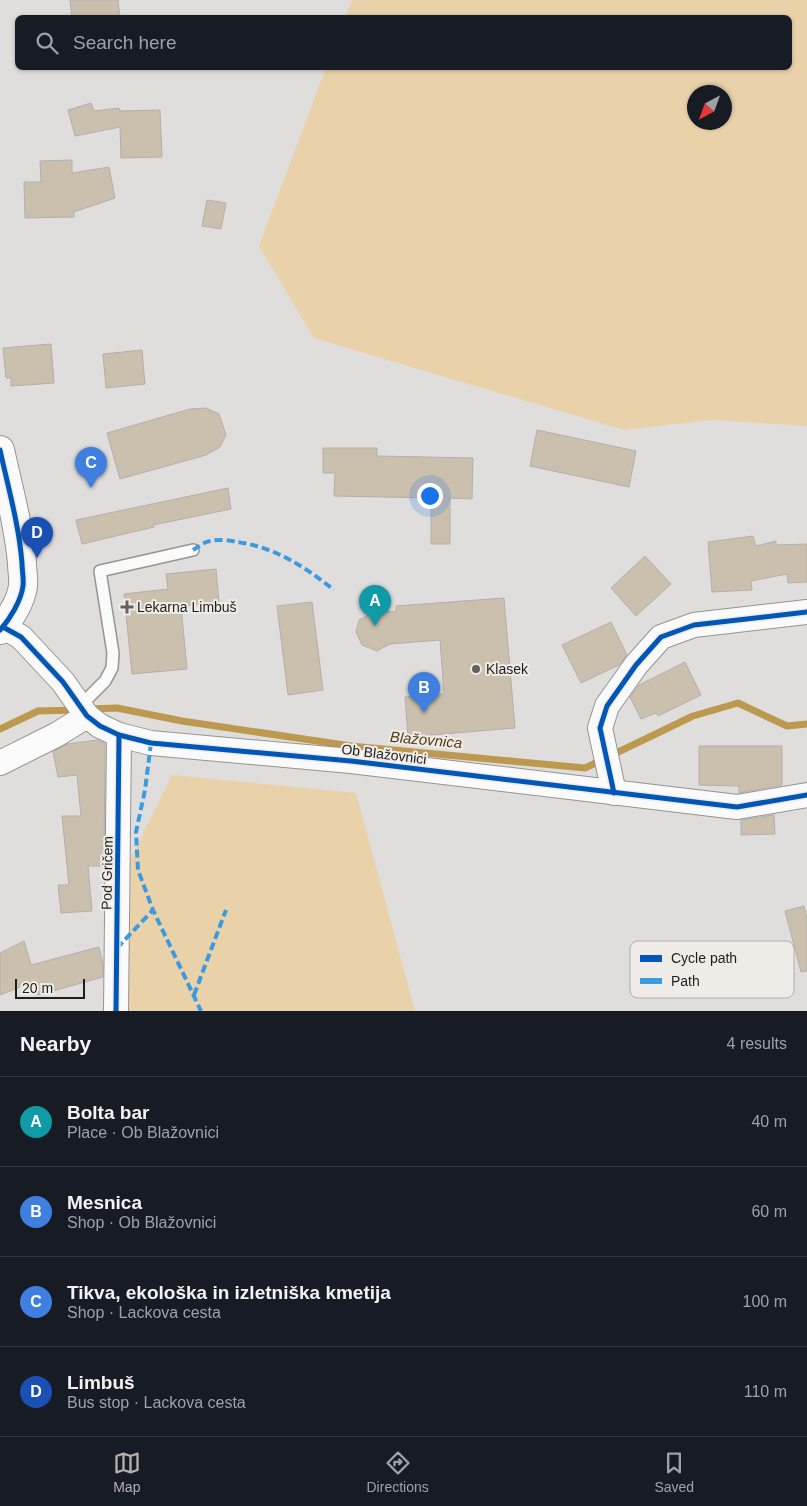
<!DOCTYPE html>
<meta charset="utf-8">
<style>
:root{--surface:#171b24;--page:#20242c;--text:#f1f3f6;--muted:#9ea1a6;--line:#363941;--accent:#b1b1b2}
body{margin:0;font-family:Arial,sans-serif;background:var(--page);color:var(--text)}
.compass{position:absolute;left:687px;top:85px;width:45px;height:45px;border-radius:50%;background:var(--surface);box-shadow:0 1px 4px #0004;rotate:221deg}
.scale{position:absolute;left:15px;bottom:12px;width:70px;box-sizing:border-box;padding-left:5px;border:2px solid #1f1e1c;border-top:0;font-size:14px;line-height:18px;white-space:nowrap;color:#1f1e1c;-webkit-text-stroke:4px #efece7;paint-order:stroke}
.you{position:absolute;left:429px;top:495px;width:18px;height:18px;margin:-12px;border:4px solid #fff;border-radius:50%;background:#1a73e8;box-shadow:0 0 0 8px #1a73e833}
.badge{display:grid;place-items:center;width:32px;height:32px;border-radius:50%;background:var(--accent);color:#fff;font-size:16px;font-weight:700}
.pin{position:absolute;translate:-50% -41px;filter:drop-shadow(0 1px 2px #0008)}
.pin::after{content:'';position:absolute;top:26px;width:18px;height:15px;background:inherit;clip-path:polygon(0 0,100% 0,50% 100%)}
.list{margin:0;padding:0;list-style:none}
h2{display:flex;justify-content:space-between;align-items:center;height:65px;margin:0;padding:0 20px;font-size:21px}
h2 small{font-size:16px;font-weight:400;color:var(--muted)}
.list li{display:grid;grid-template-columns:32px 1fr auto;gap:15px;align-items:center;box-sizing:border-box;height:90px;padding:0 20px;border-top:1px solid var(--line)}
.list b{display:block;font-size:19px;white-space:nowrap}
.list p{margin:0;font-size:16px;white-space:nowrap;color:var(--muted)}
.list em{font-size:16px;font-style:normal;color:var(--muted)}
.icon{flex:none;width:28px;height:28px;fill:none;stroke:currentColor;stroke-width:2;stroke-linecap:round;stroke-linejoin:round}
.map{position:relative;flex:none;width:807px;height:1011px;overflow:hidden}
.search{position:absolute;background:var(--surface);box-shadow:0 1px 4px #0004;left:15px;right:15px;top:15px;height:55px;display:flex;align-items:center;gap:12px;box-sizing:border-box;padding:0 18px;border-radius:8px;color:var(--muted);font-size:19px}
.sheet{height:425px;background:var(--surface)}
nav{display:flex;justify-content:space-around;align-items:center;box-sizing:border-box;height:70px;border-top:1px solid var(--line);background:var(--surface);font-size:14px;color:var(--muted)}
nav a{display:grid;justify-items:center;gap:2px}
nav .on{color:var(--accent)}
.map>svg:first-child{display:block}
.green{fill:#e9d1a9;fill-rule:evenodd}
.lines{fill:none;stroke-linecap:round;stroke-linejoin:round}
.stream{stroke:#bd994f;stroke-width:7}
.building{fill:#cbc0ad;stroke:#b1b0ae}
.service-casing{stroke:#959492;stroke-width:14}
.minor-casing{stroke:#959492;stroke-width:26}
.tertiary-casing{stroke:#959492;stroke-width:30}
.service{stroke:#fafafa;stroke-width:11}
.minor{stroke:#fafafa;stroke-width:24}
.tertiary{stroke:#fafafa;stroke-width:28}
.quiet{stroke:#3c9bdf;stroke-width:4;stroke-dasharray:8 4;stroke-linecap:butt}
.cycleway-casing{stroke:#efece7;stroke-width:8}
.cycleway{stroke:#0057b8;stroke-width:5}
.poi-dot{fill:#63615f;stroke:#efece7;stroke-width:2}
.labels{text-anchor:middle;stroke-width:4;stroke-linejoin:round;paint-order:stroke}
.poi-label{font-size:14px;fill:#1f1e1c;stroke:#efece7;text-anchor:start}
.street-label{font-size:14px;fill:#1f1e1c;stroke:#efece7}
.water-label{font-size:15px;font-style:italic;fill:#533d17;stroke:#efece7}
.key{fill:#efece7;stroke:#b1aeaa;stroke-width:1}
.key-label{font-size:14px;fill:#1f1e1c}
</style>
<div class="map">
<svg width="807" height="1011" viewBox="0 0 807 1011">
<rect width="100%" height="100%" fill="#e0dedc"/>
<g class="green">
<path d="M 352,0 L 807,0 L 807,426 L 711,420 L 624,430 L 314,338 L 259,246 L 326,68 L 790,68 L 790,18 L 345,17 ZM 694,92 L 724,92 L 724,122 L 694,122 Z"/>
<polygon points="172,775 356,793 415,1011 119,1011 121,878"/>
</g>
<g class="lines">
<g class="stream">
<polyline points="88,709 117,708 182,721 351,746 585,768 693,716 738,703 787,726 807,724"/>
<polyline points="0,729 38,711 78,710"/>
</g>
</g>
<g class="building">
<polygon points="70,0 118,0 120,18 72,18"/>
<polygon points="91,103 94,111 119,108 120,112 120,111 160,110 162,157 121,158 120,127 75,136 68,110"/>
<polygon points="72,160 72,173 109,167 115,198 74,212 74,217 25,218 24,182 41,182 40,161"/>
<polygon points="207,200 226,203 221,229 202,226"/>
<polygon points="51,344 54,383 11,386 11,378 6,378 3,348"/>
<polygon points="142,350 145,384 106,388 103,354"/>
<polygon points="206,408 219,414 226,435 220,447 206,455 120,479 107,433 190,409"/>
<polygon points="537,430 636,451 629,487 530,466"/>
<polygon points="323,448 377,448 377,456 473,458 472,499 450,498 450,544 431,544 431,498 334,496 335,473 323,473"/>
<polygon points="228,488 231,509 153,525 154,527 82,544 76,520"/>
<polygon points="753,536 756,546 776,541 776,545 807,544 807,582 788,583 787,574 751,581 752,590 712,592 708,542"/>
<polygon points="645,556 671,584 636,616 611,588"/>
<polygon points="216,569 219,602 181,606 187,669 132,674 124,594 168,589 166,574"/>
<polygon points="504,598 515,728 408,737 405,697 444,694 440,640 390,644 377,651 362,645 356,632 359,620 376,611 396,612 396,606"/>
<polygon points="312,602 323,690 288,695 277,606"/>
<polygon points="611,622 627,655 619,665 581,683 562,645"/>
<polygon points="685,662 701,695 658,716 656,713 641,719 630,697 639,685"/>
<polygon points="97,740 105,744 104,866 88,866 92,911 61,913 58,885 69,885 62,816 81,816 77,775 58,777 53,752 67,744"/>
<polygon points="699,746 782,746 782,785 739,793 739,786 699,785"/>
<polygon points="774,815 775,834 741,835 741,820"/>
<polygon points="804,906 807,918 807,971 801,972 785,911"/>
<polygon points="24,941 31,965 99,947 103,964 103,977 38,995 33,982 0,995 0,953"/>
</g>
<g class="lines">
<defs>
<polyline id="service" points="79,707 105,681 112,668 113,653 100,571 193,550"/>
<g id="minor">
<polyline points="3,627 21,637 63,682 87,716 100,726 119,735 151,743 351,761 737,807 807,795"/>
<polyline points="0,763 56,735 87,716"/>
<polyline points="614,793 600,728 607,706 636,665 661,637 694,625 807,612"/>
<polyline points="116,1011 119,735"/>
</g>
<path id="tertiary" d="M 0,450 C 8,487 19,525 22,563 C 22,571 24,579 23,586 C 21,601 10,619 0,630"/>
</defs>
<use href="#service" class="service-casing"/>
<use href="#minor" class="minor-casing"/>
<use href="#tertiary" class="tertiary-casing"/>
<use href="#service" class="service"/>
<use href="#minor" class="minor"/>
<use href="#tertiary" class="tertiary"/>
<g class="quiet">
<path d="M 193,550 C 198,547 204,542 210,541 C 218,539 229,540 237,542 C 275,547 305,567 334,590"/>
<polyline points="151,743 145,790 136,832 138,870 153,910 201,1011"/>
<polyline points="117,948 153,910"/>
<polyline points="194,995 226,910"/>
</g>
<defs>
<g id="cycleway">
<path d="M 0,450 C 8,487 19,525 22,563 C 22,571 24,579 23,586 C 21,601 10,619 0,630"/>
<polyline points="3,627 21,637 63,682 87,716 100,726 119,735 151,743 351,761 737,807 807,795"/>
<polyline points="614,793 600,728 607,706 636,665 661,637 694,625 807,612"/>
<polyline points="116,1011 119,735"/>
</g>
</defs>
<use href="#cycleway" class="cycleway-casing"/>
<use href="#cycleway" class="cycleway"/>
</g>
<g class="poi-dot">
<path d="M124.5 599.5h5v5h5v5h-5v5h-5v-5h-5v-5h5z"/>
<circle cx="476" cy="669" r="5"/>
</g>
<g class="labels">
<g class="poi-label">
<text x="137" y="612">Lekarna Limbuš</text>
<text x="486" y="674">Klasek</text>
</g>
<g class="street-label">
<text transform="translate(384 754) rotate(7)" y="5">Ob Blažovnici</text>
<text transform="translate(107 873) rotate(-89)" y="5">Pod Gričem</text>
</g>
<g class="water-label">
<text transform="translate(426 740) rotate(5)" y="5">Blažovnica</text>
</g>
</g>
<rect x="630" y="941" width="164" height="57" rx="8" class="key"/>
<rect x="640" y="955" width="22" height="7" fill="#0057b8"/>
<rect x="640" y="978" width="22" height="6" fill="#3c9bdf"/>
<g class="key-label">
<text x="671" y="963">Cycle path</text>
<text x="671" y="986">Path</text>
</g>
</svg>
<svg class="compass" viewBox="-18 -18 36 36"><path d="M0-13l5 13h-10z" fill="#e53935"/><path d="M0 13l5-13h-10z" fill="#9ea1a6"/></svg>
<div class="scale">20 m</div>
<div class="you"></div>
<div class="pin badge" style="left:375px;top:626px;background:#0f9aa8">A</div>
<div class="pin badge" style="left:424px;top:713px;background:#3f7fe0">B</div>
<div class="pin badge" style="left:91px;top:488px;background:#3f7fe0">C</div>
<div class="pin badge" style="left:37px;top:558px;background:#1a4fb4">D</div>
<div class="search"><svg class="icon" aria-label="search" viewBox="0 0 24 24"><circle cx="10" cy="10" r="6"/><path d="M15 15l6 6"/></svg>Search here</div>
</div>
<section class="sheet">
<h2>Nearby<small>4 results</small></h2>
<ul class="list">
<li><span class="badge" style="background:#0f9aa8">A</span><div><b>Bolta bar</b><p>Place · Ob Blažovnici</p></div><em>40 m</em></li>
<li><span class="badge" style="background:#3f7fe0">B</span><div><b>Mesnica</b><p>Shop · Ob Blažovnici</p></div><em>60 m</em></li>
<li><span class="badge" style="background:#3f7fe0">C</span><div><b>Tikva, ekološka in izletniška kmetija</b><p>Shop · Lackova cesta</p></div><em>100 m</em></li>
<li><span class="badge" style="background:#1a4fb4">D</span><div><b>Limbuš</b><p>Bus stop · Lackova cesta</p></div><em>110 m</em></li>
</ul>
</section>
<nav>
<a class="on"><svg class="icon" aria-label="map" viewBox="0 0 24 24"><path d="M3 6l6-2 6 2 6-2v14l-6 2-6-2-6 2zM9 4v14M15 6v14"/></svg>Map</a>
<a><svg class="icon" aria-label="directions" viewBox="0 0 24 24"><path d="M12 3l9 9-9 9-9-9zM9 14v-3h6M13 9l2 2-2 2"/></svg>Directions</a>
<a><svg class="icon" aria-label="saved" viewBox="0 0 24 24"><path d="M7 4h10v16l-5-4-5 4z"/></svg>Saved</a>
</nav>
